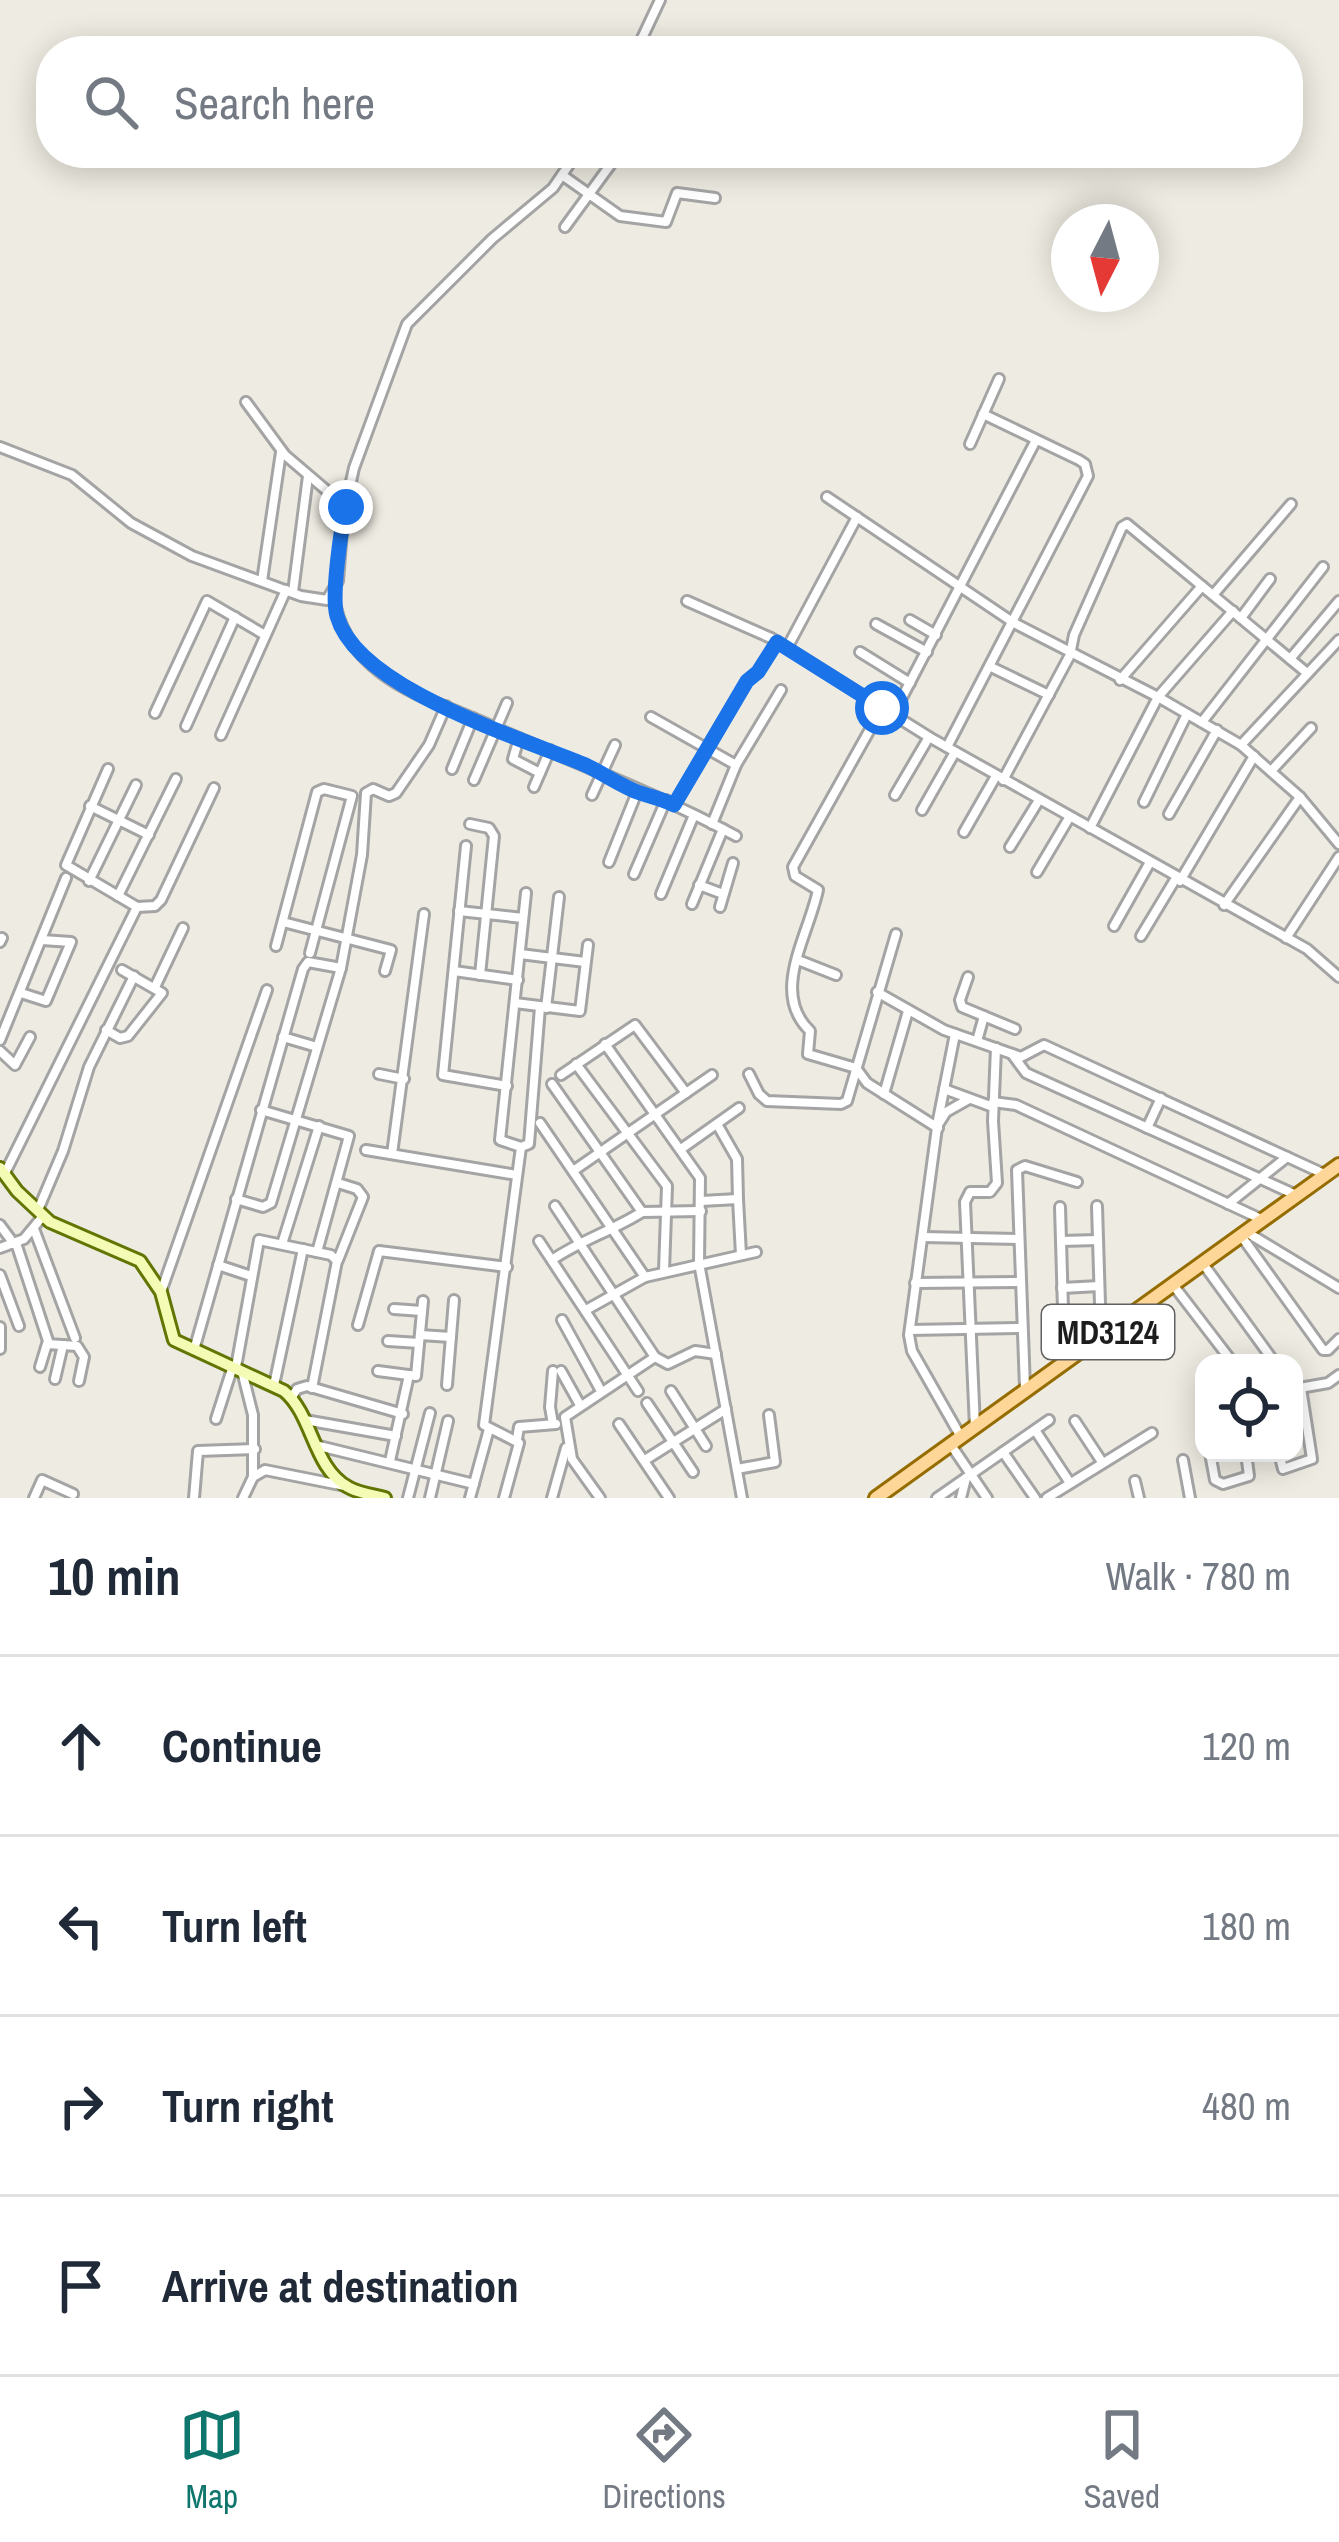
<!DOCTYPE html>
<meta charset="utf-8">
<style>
:root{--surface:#fff;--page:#f6f6f7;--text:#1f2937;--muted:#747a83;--line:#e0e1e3;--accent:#0f766e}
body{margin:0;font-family:"Archivo Narrow",sans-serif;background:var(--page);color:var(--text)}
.controls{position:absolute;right:36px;bottom:36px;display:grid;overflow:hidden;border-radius:24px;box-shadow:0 6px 30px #0003}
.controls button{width:108px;height:108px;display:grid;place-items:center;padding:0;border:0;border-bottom:3px solid var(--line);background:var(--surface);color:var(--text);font:60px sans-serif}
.compass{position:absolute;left:1051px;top:204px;width:108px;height:108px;border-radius:50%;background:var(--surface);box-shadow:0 6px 30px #0003;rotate:186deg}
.stop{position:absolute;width:36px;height:36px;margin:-27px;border:9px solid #1a73e8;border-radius:50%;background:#fff}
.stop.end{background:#1a73e8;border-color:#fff;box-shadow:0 3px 12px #0008}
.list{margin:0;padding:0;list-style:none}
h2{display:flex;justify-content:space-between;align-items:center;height:156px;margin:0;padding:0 48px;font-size:51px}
h2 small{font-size:39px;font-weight:400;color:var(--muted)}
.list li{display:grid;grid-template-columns:78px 1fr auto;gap:36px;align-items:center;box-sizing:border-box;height:180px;padding:0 48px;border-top:3px solid var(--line)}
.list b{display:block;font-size:45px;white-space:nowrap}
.list em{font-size:39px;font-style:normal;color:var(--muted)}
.icon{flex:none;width:66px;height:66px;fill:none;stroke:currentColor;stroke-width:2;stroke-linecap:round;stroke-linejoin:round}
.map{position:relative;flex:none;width:1339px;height:1498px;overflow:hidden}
.search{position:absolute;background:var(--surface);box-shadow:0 6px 30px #0003;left:36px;right:36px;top:36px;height:132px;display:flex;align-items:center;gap:30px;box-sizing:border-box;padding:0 42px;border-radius:48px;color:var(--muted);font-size:45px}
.sheet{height:876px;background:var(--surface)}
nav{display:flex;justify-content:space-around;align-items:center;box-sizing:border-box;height:168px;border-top:3px solid var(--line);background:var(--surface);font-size:33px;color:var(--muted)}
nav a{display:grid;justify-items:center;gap:6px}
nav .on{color:var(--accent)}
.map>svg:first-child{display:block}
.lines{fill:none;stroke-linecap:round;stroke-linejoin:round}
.street-casing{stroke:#a4a4a4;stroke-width:14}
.secondary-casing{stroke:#627502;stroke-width:16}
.primary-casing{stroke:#956c00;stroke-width:18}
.street{stroke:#fff;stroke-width:8}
.secondary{stroke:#f3fbb4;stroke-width:10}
.primary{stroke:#fed798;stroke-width:12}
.route{stroke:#1a73e8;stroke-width:15}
.labels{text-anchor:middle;stroke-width:9;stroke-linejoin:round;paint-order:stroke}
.shield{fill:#fff;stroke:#616161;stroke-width:3}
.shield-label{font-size:33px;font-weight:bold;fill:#1d1d1d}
</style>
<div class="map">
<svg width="1339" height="1498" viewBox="0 0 1339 1498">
<rect width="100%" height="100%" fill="#eeebe2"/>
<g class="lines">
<defs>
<g id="street">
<polyline points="636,51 660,0"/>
<polyline points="562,175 620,216 666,222 677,193 715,198"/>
<polyline points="565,227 619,153"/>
<polyline points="246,402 285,455 346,507"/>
<polyline points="970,444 999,379"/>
<polyline points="0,447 72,475 131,523 192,556 301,596 327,600 338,581 343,518 354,468 407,324 492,239 553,188 577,153"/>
<polyline points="827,497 1014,623 1158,697 1241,745 1300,797 1339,844"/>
<polyline points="262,581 281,452"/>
<polyline points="293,592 308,476"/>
<polyline points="1213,595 1291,504"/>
<path d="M 334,596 C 338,628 356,654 381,673 C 410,695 448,707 482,722 C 567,760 654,792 736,836"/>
<polyline points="687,601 771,638 929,737 1307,949 1339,977"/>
<polyline points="1241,618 1270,579"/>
<polyline points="910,620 936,635"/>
<polyline points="876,624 927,652"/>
<polyline points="787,648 857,517"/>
<polyline points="860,652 910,683"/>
<polyline points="1290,659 1339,601"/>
<polyline points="991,667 1049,695"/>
<polyline points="1120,680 1202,586"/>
<path d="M 882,708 L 793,867 L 795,876 L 818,890 C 808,937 770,993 810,1031 L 808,1054 L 856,1068 L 867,1083 L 938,1128"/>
<polyline points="155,713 207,601 265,635"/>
<polyline points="893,715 1036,440"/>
<polyline points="651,717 736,765"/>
<polyline points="1202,722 1323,567"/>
<polyline points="186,726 235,617"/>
<polyline points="221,735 286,590"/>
<polyline points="519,738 513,759 540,773"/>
<polyline points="1241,745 1339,640"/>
<polyline points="947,747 1088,476 1085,464 1079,460 983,414"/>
<polyline points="108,769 66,865 137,907 155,906 161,900 214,788"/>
<polyline points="452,769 473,718"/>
<polyline points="1272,770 1311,728"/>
<polyline points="474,780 507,703"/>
<polyline points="1003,780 1070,655 1074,635 1122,527 1127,524 1307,673"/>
<polyline points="534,787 550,750"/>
<polyline points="592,795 615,745"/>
<polyline points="895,795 929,737"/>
<polyline points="1144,802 1187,714"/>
<polyline points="674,805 747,681 758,672 777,642"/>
<polyline points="90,806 149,835"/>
<polyline points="922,810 955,752"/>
<polyline points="1169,814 1217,730"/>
<polyline points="470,824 489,828 494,836 480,975"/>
<polyline points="712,824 736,765 781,690"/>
<polyline points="1090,828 1158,697 1233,611"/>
<polyline points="964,832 996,776"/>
<polyline points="466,846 443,1075 507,1086"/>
<polyline points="1010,847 1039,800"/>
<polyline points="609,862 637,792"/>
<polyline points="1037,872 1069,818"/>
<polyline points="634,874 666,800"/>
<polyline points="89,881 136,785"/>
<polyline points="1180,881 1254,756"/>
<polyline points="699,885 723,894"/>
<polyline points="526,893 500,1140 521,1147 529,1144 540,1007"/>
<polyline points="661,894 694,815"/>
<polyline points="118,896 176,779"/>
<polyline points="692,904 723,829"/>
<polyline points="1224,905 1300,797"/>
<polyline points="720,907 733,863"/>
<polyline points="459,911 523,918"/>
<polyline points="283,922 391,950 385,971"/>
<polyline points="1114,926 1149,864"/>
<polyline points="1141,936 1176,878"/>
<polyline points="1286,938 1339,857"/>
<polyline points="0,942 2,938"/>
<polyline points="276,946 317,792 324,789 352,796 310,953"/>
<polyline points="520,954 585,962"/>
<polyline points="798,960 836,975"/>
<polyline points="454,971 518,980"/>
<polyline points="968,977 960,1000 962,1007 1015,1029"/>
<polyline points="155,987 183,928"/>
<polyline points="877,992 944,1030 1021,1057 1044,1045 1324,1174"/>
<polyline points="21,993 46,1001 71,942 42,940"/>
<polyline points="515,1003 580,1011 588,945"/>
<polyline points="546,1008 559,897"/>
<polyline points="106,1030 120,1038 128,1036 162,993 122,970"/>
<polyline points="955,1034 938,1120 909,1335 912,1351 961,1437"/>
<polyline points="283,1037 317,1047"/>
<polyline points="0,1040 66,878"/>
<polyline points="977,1041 984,1016"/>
<polyline points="605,1044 700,1178 699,1263 742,1498"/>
<polyline points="0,1051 15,1065 30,1037"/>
<polyline points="1012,1054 1026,1073 1296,1195"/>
<polyline points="576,1064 667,1186 664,1271"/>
<polyline points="379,1074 404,1079"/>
<polyline points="749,1074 759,1094 767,1101 841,1104 847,1101 896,934"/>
<polyline points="561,1075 635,1025 686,1093"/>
<polyline points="552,1084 642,1212 701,1211"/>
<polyline points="944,1089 993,1107"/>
<polyline points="884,1094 908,1011"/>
<polyline points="993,1102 1016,1105 1263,1220"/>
<polyline points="261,1110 349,1136 317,1252"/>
<polyline points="540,1123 645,1277"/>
<polyline points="939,1123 946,1112 969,1099"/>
<polyline points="717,1124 737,1159 738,1199"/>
<polyline points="1147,1128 1161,1098"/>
<polyline points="681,1149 739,1108"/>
<polyline points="366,1150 517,1175"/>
<polyline points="392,1154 424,914"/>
<polyline points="573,1171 712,1075"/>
<polyline points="5,1173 137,907"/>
<polyline points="338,1183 357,1189 363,1197 338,1260"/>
<polyline points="236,1199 263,1207 271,1203 341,968 362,855 366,793 373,789 389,796 396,793 429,745 446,706"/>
<polyline points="701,1201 738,1199 741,1255"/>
<polyline points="1228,1204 1287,1157"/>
<polyline points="555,1206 655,1357 565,1417 572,1459 600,1498"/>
<polyline points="1097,1206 1101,1337"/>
<polyline points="1060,1207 1063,1309"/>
<polyline points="38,1210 63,1151 89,1067 134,976"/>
<polyline points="0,1225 14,1244"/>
<polyline points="34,1229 75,1338"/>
<polyline points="1248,1233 1339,1288"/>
<polyline points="923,1237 1019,1239"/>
<polyline points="1242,1237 1323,1350 1328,1350 1339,1339"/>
<polyline points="539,1241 638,1391"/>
<polyline points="1061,1241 1098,1240"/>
<polyline points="16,1243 49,1344"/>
<polyline points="282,1244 319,1126"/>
<polyline points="0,1248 24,1239 43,1216"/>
<path d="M 552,1260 C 581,1240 612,1231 642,1212"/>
<polyline points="218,1265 251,1276"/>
<polyline points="1204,1265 1275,1363"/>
<polyline points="0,1275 19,1326"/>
<polyline points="915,1283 1021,1282"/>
<polyline points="1174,1286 1233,1363"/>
<polyline points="1062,1288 1099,1286"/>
<polyline points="161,1292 267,990"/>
<polyline points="394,1309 422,1311"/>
<polyline points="586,1310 645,1277 756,1252"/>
<polyline points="562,1320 601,1391"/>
<polyline points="358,1325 379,1251 507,1267"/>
<polyline points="0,1327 0,1349"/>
<polyline points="910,1330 1022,1328"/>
<polyline points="420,1335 451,1337"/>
<polyline points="388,1341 419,1343"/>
<polyline points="194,1350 303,969 308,962 341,968"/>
<polyline points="655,1357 668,1364 695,1351 716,1354"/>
<polyline points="40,1367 47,1344 77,1346 84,1357 79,1381"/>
<polyline points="236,1367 259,1240 331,1255 337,1261 312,1388"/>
<polyline points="242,1371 253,1415 253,1475"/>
<polyline points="378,1371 416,1376 423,1301"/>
<polyline points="553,1371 550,1407 553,1424"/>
<polyline points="561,1371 580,1405"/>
<polyline points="55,1379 63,1345"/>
<polyline points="274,1385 303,1249"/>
<polyline points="447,1385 454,1300"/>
<polyline points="1025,1388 1017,1170 1025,1166 1077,1182"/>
<polyline points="1294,1389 1328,1383 1339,1375"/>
<polyline points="671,1391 706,1446"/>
<polyline points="292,1397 297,1389 307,1386 403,1414"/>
<polyline points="647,1403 693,1472"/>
<polyline points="1204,1416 1204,1426"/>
<polyline points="216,1419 233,1366"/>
<polyline points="305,1420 396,1436"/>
<polyline points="1075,1421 1102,1462"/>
<polyline points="619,1424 669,1498"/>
<polyline points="975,1427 965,1202 970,1192 990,1192 997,1183 993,1121 996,1048"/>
<polyline points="1035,1430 1070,1483"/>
<polyline points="517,1439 519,1427 556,1424"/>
<polyline points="315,1445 474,1484"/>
<polyline points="951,1445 987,1498"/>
<polyline points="1003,1452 1035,1498"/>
<polyline points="1210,1453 1215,1480 1223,1484 1249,1476 1246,1453"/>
<polyline points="1279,1453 1283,1469 1312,1459 1301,1388"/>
<polyline points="645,1460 726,1409"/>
<polyline points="1183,1460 1190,1498"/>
<polyline points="390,1461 409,1375"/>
<polyline points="737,1469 775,1462 769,1415"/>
<polyline points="1135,1481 1139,1498"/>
<polyline points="34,1498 42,1480 73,1494"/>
<polyline points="194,1498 198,1451 255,1449"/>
<polyline points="243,1498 253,1477 265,1470 345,1486"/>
<polyline points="408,1498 430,1413"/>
<polyline points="430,1498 448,1421"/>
<polyline points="470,1498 489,1429"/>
<polyline points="504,1498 519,1443 484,1425 521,1147"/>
<polyline points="552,1498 566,1448"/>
<polyline points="937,1498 1049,1420"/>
<polyline points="961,1498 966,1478"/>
<polyline points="1047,1498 1152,1433"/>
</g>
<path id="secondary" d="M 0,1168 L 17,1191 L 50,1222 L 140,1261 L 161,1292 L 174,1340 L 284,1391 C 313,1415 313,1468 348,1487 C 358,1493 373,1495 385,1498"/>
<polyline id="primary" points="876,1498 1339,1165"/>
</defs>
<use href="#street" class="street-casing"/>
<use href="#secondary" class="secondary-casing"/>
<use href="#primary" class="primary-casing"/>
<use href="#street" class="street"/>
<use href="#secondary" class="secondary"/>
<use href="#primary" class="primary"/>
</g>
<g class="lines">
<path class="route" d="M 346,507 C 341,529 331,597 337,616 C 357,688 518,737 583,764 C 602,772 620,786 640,793 C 652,797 663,799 674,805 L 747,681 L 758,672 L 777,642 L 882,708"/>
</g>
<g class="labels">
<rect class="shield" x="1042" y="1305" width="132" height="54" rx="9"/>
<g class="shield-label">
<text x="1108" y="1344">MD3124</text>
</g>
</g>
</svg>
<div class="controls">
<button><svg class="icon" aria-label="locate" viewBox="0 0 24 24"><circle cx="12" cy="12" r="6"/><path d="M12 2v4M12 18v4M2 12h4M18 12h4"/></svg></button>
</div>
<svg class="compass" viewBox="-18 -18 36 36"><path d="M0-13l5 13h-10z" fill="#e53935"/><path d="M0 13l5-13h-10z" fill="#747a83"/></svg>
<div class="stop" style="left:882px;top:708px"></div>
<div class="stop end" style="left:346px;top:507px"></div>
<div class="search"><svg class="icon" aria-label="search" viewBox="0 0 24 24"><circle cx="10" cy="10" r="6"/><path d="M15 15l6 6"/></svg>Search here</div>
</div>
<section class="sheet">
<h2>10 min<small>Walk · 780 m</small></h2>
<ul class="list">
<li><svg class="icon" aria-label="ahead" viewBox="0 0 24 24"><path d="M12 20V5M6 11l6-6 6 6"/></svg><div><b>Continue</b></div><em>120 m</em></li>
<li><svg class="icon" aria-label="left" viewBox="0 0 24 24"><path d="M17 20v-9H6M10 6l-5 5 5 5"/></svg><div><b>Turn left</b></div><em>180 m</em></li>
<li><svg class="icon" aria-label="right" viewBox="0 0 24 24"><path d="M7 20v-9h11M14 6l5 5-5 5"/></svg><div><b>Turn right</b></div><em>480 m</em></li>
<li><svg class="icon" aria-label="arrive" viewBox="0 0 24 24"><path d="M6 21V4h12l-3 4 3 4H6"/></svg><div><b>Arrive at destination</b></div></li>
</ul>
</section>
<nav>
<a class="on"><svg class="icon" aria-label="map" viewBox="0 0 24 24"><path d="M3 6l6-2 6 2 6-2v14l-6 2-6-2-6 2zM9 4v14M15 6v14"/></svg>Map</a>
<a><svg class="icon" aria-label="directions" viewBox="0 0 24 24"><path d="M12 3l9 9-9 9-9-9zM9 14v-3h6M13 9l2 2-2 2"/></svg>Directions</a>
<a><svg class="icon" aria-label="saved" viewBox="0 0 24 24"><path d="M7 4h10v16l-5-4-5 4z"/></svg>Saved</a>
</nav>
